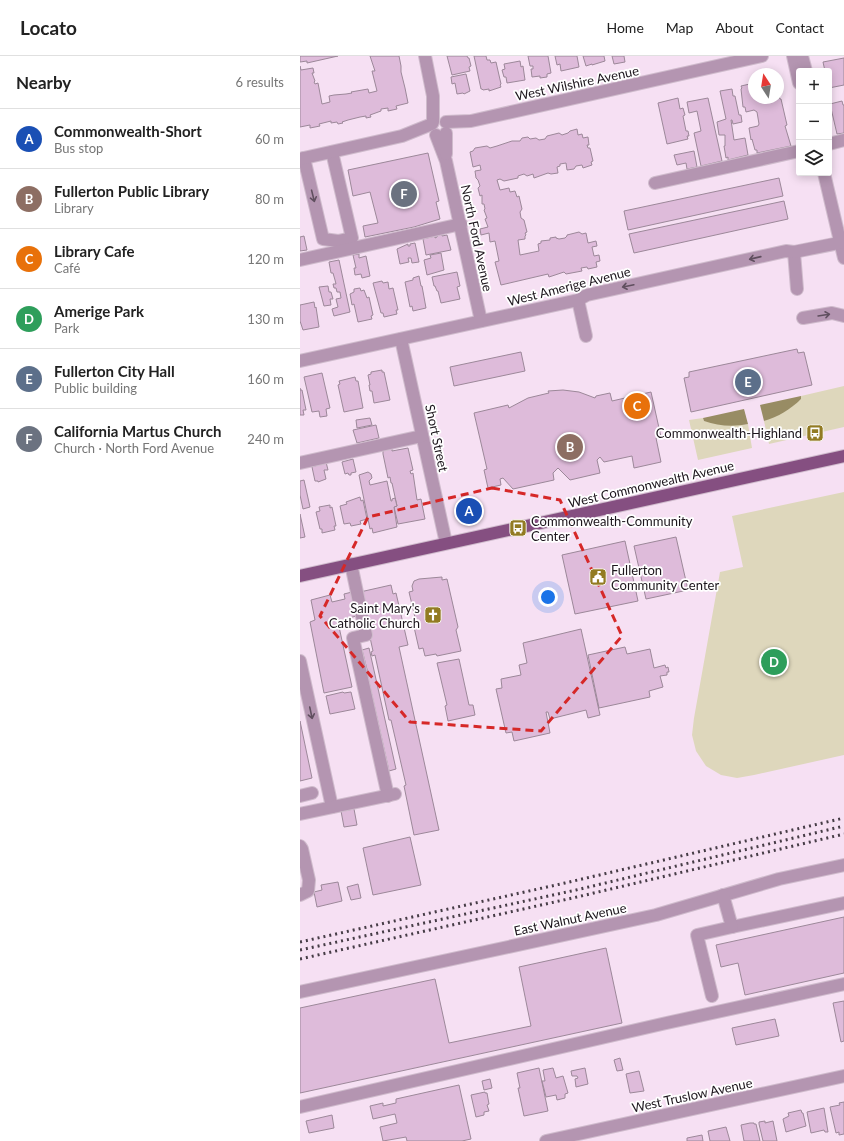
<!DOCTYPE html>
<meta charset="utf-8">
<style>
:root{--surface:#fff;--page:#f6f6f6;--text:#222;--muted:#767676;--line:#e0e0e0;--accent:#927b22}
body{margin:0;font-family:Lato,sans-serif;background:var(--page);color:var(--text)}
.controls{position:absolute;right:12px;top:12px;display:grid;overflow:hidden;border-radius:4px;box-shadow:0 2px 10px #0003}
.controls button{width:36px;height:36px;display:grid;place-items:center;padding:0;border:0;border-bottom:1px solid var(--line);background:var(--surface);color:var(--text);font:20px sans-serif}
.compass{position:absolute;left:448px;top:12px;width:36px;height:36px;border-radius:50%;background:var(--surface);box-shadow:0 2px 10px #0003;rotate:348deg}
.you{position:absolute;left:248px;top:541px;width:14px;height:14px;margin:-10px;border:3px solid #fff;border-radius:50%;background:#1a73e8;box-shadow:0 0 0 6px #1a73e833}
.badge{display:grid;place-items:center;width:26px;height:26px;border-radius:50%;background:var(--accent);color:#fff;font-size:13px;font-weight:700}
.pin{position:absolute;translate:-50% -50%;border:2px solid #fff;box-shadow:0 1px 4px #0006}
.list{margin:0;padding:0;list-style:none}
h2{display:flex;justify-content:space-between;align-items:center;height:52px;margin:0;padding:0 16px;font-size:17px}
h2 small{font-size:13px;font-weight:400;color:var(--muted)}
.list li{display:grid;grid-template-columns:26px 1fr auto;gap:12px;align-items:center;box-sizing:border-box;height:60px;padding:0 16px;border-top:1px solid var(--line)}
.list b{display:block;font-size:15px;white-space:nowrap}
.list p{margin:0;font-size:13px;white-space:nowrap;color:var(--muted)}
.list em{font-size:13px;font-style:normal;color:var(--muted)}
.icon{flex:none;width:22px;height:22px;fill:none;stroke:currentColor;stroke-width:2;stroke-linecap:round;stroke-linejoin:round}
.map{position:relative;flex:none;width:544px;height:1085px;overflow:hidden}
header{display:flex;align-items:center;gap:24px;box-sizing:border-box;height:56px;padding:0 20px;background:var(--surface);border-bottom:1px solid var(--line)}
header strong{font-size:19px}
nav{display:flex;gap:22px;margin-inline-start:auto;font-size:14px}
main{display:flex}
aside{flex:1;background:var(--surface)}
.map>svg:first-child{display:block}
.green{fill:#ded7bc}
.water{fill:#988c64}
.building{fill:#debbda;stroke:#9c8899}
.lines{fill:none;stroke-linecap:round;stroke-linejoin:round}
.minor-casing{stroke:#cfbbcc;stroke-width:14}
.major-casing{stroke:#cfbbcc;stroke-width:14}
.minor{stroke:#b495b1;stroke-width:12}
.major{stroke:#854f81;stroke-width:12}
.rail{stroke:#463c46;stroke-width:3;stroke-dasharray:2 4;stroke-linecap:butt}
.oneway{stroke:#604f5f}
.marked{fill:none;stroke:#d62828;stroke-width:3;stroke-dasharray:8 5;stroke-linejoin:round}
.labels{text-anchor:middle;stroke-width:3.5;stroke-linejoin:round;paint-order:stroke}
.street-label{font-size:13px;fill:#1c151c;stroke:#fff}
.poi-label{font-size:13px;fill:#1c151c;stroke:#fff;text-anchor:end}
</style>
<header>
<strong>Locato</strong>
<nav><a>Home</a><a>Map</a><a>About</a><a>Contact</a></nav>
</header>
<main>
<aside>
<h2>Nearby<small>6 results</small></h2>
<ul class="list">
<li><span class="badge" style="background:#1a4fb4">A</span><div><b>Commonwealth-Short</b><p>Bus stop</p></div><em>60 m</em></li>
<li><span class="badge" style="background:#8d6e63">B</span><div><b>Fullerton Public Library</b><p>Library</p></div><em>80 m</em></li>
<li><span class="badge" style="background:#e8710a">C</span><div><b>Library Cafe</b><p>Café</p></div><em>120 m</em></li>
<li><span class="badge" style="background:#2e9e5b">D</span><div><b>Amerige Park</b><p>Park</p></div><em>130 m</em></li>
<li><span class="badge" style="background:#5c6f8a">E</span><div><b>Fullerton City Hall</b><p>Public building</p></div><em>160 m</em></li>
<li><span class="badge" style="background:#6b7280">F</span><div><b>California Martus Church</b><p>Church · North Ford Avenue</p></div><em>240 m</em></li>
</ul>
</aside>
<div class="map">
<svg width="544" height="1085" viewBox="0 0 544 1085">
<rect width="100%" height="100%" fill="#f6e0f3"/>
<g class="green">
<polygon points="544,330 544,371 469,388 464,365 485,355 501,343 501,340"/>
<polygon points="403,362 404,365 441,369 448,368 452,392 398,404 389,364"/>
<polygon points="544,436 544,699 454,719 437,722 421,719 406,710 396,695 392,679 394,662 420,516 443,511 432,460"/>
</g>
<g class="water">
<path d="M 501,340 L 501,343 C 491,353 478,361 464,365 L 460,349 Z"/>
<path d="M 444,353 L 448,368 C 433,371 418,370 404,365 L 403,362 Z"/>
</g>
<g class="building">
<polygon points="0,0 38,0 7,7 7,5 0,6"/>
<polygon points="70,0 99,0 101,10 101,16 105,32 108,47 96,50 97,53 88,55 88,52 81,53 81,55 70,59 71,61 66,62 66,60 60,61 48,64 42,66 43,67 38,68 37,66 31,67 31,65 19,68 20,70 10,72 10,69 0,71 0,10 1,14 13,12 14,17 12,17 15,25 14,26 15,28 18,27 22,48 30,46 29,40 34,39 46,38 52,37 51,36 68,33 69,37 77,35 72,15 75,15"/>
<polygon points="147,0 167,0 168,2 169,2 171,10 169,11 170,15 152,19"/>
<polygon points="174,0 186,0 187,4 190,4 191,7 196,6 201,28 200,29 201,31 189,35 189,33 183,34 182,33 181,33"/>
<polygon points="228,0 248,0 251,17 247,18 247,21 240,22 240,20 232,21 231,13 233,13 233,10 230,10"/>
<polygon points="255,0 277,0 279,11 261,15 260,8 257,9"/>
<polygon points="283,0 304,0 305,5 292,9 292,8 286,10"/>
<polygon points="312,0 324,0 325,6 314,8"/>
<polygon points="544,2 544,29 529,32 529,15 525,15 523,6"/>
<polygon points="220,5 221,11 223,10 225,24 207,27 206,21 204,21 202,14 205,13 204,8"/>
<polygon points="166,18 170,35 164,38 163,37 157,38 155,27 152,28 151,21"/>
<polygon points="454,27 454,42 478,42 478,28 480,37 478,38 480,43 481,43 487,69 485,70 491,90 457,97 457,94 455,94 452,83 451,84 449,72 458,70 459,68 457,56 454,54 446,56 445,51 443,51 441,33 442,32 441,30"/>
<polygon points="432,33 433,40 435,40 439,59 441,59 442,66 433,68 432,64 431,64 434,84 445,82 448,99 428,104 428,101 426,102 424,90 425,90 425,79 419,79 417,66 426,63 420,35"/>
<polygon points="378,42 380,53 383,52 385,59 383,60 386,75 388,75 389,80 387,80 388,83 367,88 358,47"/>
<polygon points="408,42 422,105 401,110 394,77 401,75 397,55 389,57 387,46"/>
<polygon points="542,45 543,49 544,49 544,77 537,78 530,48"/>
<polygon points="277,73 278,79 282,78 283,82 288,81 289,89 287,89 288,92 290,92 293,105 291,106 292,109 283,112 282,109 276,110 274,113 267,114 266,107 260,108 260,110 257,111 258,117 251,118 248,117 234,122 233,118 227,120 224,118 218,120 218,122 204,125 200,123 197,124 200,134 209,132 210,136 215,135 217,141 219,140 222,153 220,156 221,162 224,164 227,176 225,177 226,179 225,180 225,183 218,184 220,199 239,195 238,188 241,187 241,185 250,184 250,182 256,181 256,182 259,183 265,182 267,180 267,179 279,176 282,178 286,177 288,187 296,185 297,190 292,191 294,200 299,199 300,205 296,206 297,211 288,213 287,211 281,212 282,215 266,218 264,216 249,221 248,218 201,229 195,206 199,205 195,185 190,186 189,177 181,179 180,173 188,171 185,163 187,162 184,154 185,153 184,148 182,148 182,139 180,140 178,132 180,130 178,124 176,122 175,115 181,114 180,109 173,111 170,96 173,95 175,92 187,90 190,92 197,90 212,85 220,85 222,82 228,81 230,83 236,82 239,84 245,83 247,80 259,77 262,79 268,77 270,75"/>
<polygon points="394,95 397,111 387,113 386,107 377,109 374,99"/>
<polygon points="128,97 139,145 136,146 140,163 114,171 65,181 63,170 78,167 70,136 53,140 48,114"/>
<polygon points="479,122 483,140 328,174 324,155"/>
<polygon points="484,145 488,163 334,197 329,178"/>
<polygon points="142,178 142,180 147,179 151,194 126,199 123,183 135,180 135,182 137,181 137,180"/>
<polygon points="4,180 7,194 0,195 0,181"/>
<polygon points="115,187 119,206 112,207 111,202 108,202 109,206 100,208 97,193 108,188 108,190 110,190 110,188"/>
<polygon points="141,197 144,214 127,219 124,204 131,202 130,199"/>
<polygon points="59,198 59,202 66,200 70,220 62,222 61,218 55,219 54,212 56,212 53,199"/>
<polygon points="39,204 50,256 34,260 32,253 38,251 36,243 41,242 40,236 37,236 36,232 34,232 33,228 36,228 35,224 33,217 31,217 29,206"/>
<polygon points="157,216 160,230 157,231 160,243 141,247 138,235 137,235 135,230 134,230 132,221"/>
<polygon points="119,220 121,230 122,230 126,252 113,255 112,250 110,251 105,226 113,224 113,222"/>
<polygon points="82,225 83,227 88,226 89,233 93,232 98,254 96,254 97,258 84,261 83,257 81,257 73,227"/>
<polygon points="28,230 29,236 31,236 33,243 30,243 31,249 24,250 19,231"/>
<polygon points="60,232 61,235 64,234 67,242 69,241 73,259 71,260 72,263 58,266 54,248 52,249 50,238 54,236 54,233"/>
<polygon points="14,246 15,252 16,251 19,271 3,274 0,265 0,249"/>
<polygon points="497,293 498,297 504,296 512,329 391,356 384,322 389,321 389,316"/>
<polygon points="221,296 225,315 154,330 150,311"/>
<polygon points="82,314 82,316 84,316 90,344 74,347 72,335 70,335 69,329 70,329 68,319 71,318 71,316"/>
<polygon points="22,317 30,352 26,353 27,360 20,361 19,355 12,356 4,321"/>
<polygon points="55,321 56,325 58,325 63,352 44,356 38,329 40,328 39,325"/>
<polygon points="0,332 0,334 2,334 6,354 3,354 4,359 0,359"/>
<polygon points="263,334 279,336 295,342 296,340 310,337 312,345 351,336 361,381 356,382 361,406 334,412 332,400 304,406 300,401 297,404 300,417 270,424 258,412 253,417 254,424 213,433 203,422 200,423 201,429 188,432 184,414 187,413 174,357 208,349 209,352 228,342 249,337 248,335"/>
<polygon points="70,362 72,369 57,372 56,364"/>
<polygon points="76,369 79,382 57,387 53,374"/>
<polygon points="92,391 92,395 108,392 113,414 110,415 111,418 113,417 117,444 121,443 125,463 98,468 94,451 97,450 92,427 91,427 90,421 88,422 83,398 83,393"/>
<polygon points="53,403 56,416 51,417 51,419 49,419 48,417 45,418 42,406"/>
<polygon points="26,406 28,414 24,414 26,423 18,426 18,425 15,425 12,411"/>
<polygon points="68,416 71,418 72,422 69,425 70,429 87,425 91,445 92,445 92,443 95,442 97,450 94,451 97,471 73,477 72,472 70,473 59,419"/>
<polygon points="4,424 10,451 3,453 0,439 0,425"/>
<polygon points="60,441 61,445 63,444 67,463 60,465 61,468 51,470 50,467 44,468 40,450 47,448 46,446"/>
<polygon points="30,449 30,452 32,451 36,470 34,470 35,474 22,477 22,473 20,473 16,456 20,455 19,451"/>
<polygon points="0,458 5,481 0,482"/>
<polygon points="376,481 388,534 346,543 334,490"/>
<polygon points="325,485 338,545 275,558 262,499"/>
<polygon points="142,521 142,524 147,523 158,571 156,574 161,595 137,600 136,598 125,600 123,592 119,593 114,571 117,570 109,536 113,535 112,530 114,525 119,523"/>
<polygon points="91,529 93,538 96,537 108,589 99,591 139,774 114,779 104,730 106,729 91,664 89,664 75,599 72,600 71,596 73,595 60,536"/>
<polygon points="52,536 57,560 48,562 49,564 38,566 52,631 24,637 10,566 15,564 11,544 30,539 32,546 45,543 44,538"/>
<polygon points="281,573 300,659 288,662 286,654 250,663 248,656 246,656 250,677 214,685 212,676 206,677 196,633 202,632 201,623 221,619 219,609 227,607 223,587"/>
<polygon points="325,591 327,598 350,593 354,612 365,609 366,612 368,611 369,616 367,616 367,619 360,620 363,631 349,635 350,641 299,652 288,599"/>
<polygon points="69,592 96,713 89,715 68,622 69,621 62,594"/>
<polygon points="159,603 169,649 173,649 175,659 148,665 145,650 147,649 137,607"/>
<polygon points="43,636 44,637 51,636 55,653 30,658 26,640"/>
<polygon points="0,665 12,722 0,725"/>
<polygon points="54,753 57,769 44,771 41,755"/>
<polygon points="110,781 121,829 73,839 63,792"/>
<polygon points="38,826 42,845 17,851 14,836 22,834 21,829"/>
<polygon points="58,828 61,842 51,844 47,831"/>
<polygon points="544,861 544,917 445,939 438,907 421,911 416,889"/>
<polygon points="306,892 322,967 0,1037 0,952 135,923 149,987 231,970 219,911"/>
<polygon points="544,945 544,985 541,986 533,947"/>
<polygon points="475,963 479,980 436,989 432,972"/>
<polygon points="320,1002 323,1014 317,1015 314,1004"/>
<polygon points="239,1012 248,1055 224,1060 218,1032 220,1032 217,1017"/>
<polygon points="253,1012 256,1022 263,1020 268,1037 265,1038 265,1042 257,1044 256,1039 246,1041 242,1025 245,1025 243,1014"/>
<polygon points="285,1012 288,1028 276,1031 275,1023 278,1022 277,1020 272,1020 271,1015"/>
<polygon points="339,1015 344,1035 330,1037 326,1018"/>
<polygon points="190,1023 192,1032 184,1034 182,1025"/>
<polygon points="159,1029 171,1083 162,1085 107,1085 106,1081 83,1085 80,1071 97,1067 95,1058 73,1063 70,1050 83,1047 83,1050 96,1047 96,1043"/>
<polygon points="185,1036 185,1037 187,1037 189,1048 187,1049 189,1055 184,1056 184,1059 176,1061 171,1039"/>
<polygon points="544,1046 544,1078 539,1079 539,1076 536,1077 530,1051 540,1049 539,1047"/>
<polygon points="524,1052 528,1076 525,1076 524,1074 511,1077 507,1056"/>
<polygon points="501,1054 502,1057 503,1057 506,1070 486,1076 483,1063 489,1060 488,1057"/>
<polygon points="32,1059 34,1072 9,1077 6,1065"/>
<polygon points="465,1065 465,1067 473,1065 477,1085 463,1085 459,1068 459,1066"/>
<polygon points="450,1067 454,1067 454,1068 456,1068 460,1085 444,1085 441,1069"/>
<polygon points="426,1071 430,1085 410,1085 408,1075"/>
<polygon points="402,1079 403,1085 387,1085 387,1082"/>
</g>
<g class="lines">
<defs>
<g id="minor">
<polyline points="125,0 133,40 133,66"/>
<polyline points="493,0 499,27"/>
<polyline points="502,0 506,15"/>
<polyline points="146,66 171,65 462,0"/>
<polyline points="136,79 146,105 181,265"/>
<polyline points="529,88 544,84"/>
<polyline points="146,98 146,77"/>
<polyline points="4,102 23,183 38,185 52,182 32,96"/>
<polyline points="0,103 102,80 132,68"/>
<polyline points="524,117 544,202"/>
<polyline points="355,127 499,95"/>
<polyline points="494,196 497,233"/>
<polyline points="0,204 161,168"/>
<polyline points="278,244 286,280"/>
<polyline points="503,262 532,257 544,260"/>
<polyline points="101,283 146,487"/>
<polyline points="0,305 278,244 287,239 486,195 494,196 544,186"/>
<polyline points="0,407 122,380"/>
<polyline points="51,508 66,579 53,582 88,740"/>
<polyline points="0,605 32,751"/>
<polyline points="0,740 12,737"/>
<polyline points="0,758 95,738"/>
<polyline points="0,790 2,793 9,824 8,835 0,839"/>
<polyline points="432,871 544,847"/>
<polyline points="0,936 356,859 479,823 544,809"/>
<polyline points="412,940 397,879 432,871 423,839"/>
<polyline points="0,1051 362,968 544,928"/>
<polyline points="246,1085 544,1020"/>
</g>
<polyline id="major" points="0,520 544,400"/>
</defs>
<use href="#minor" class="minor-casing"/>
<use href="#major" class="major-casing"/>
<use href="#minor" class="minor"/>
<use href="#major" class="major"/>
<g class="rail">
<polyline points="0,886 265,827 544,762"/>
<polyline points="0,894 276,834 544,770"/>
<polyline points="0,903 277,841 544,778"/>
</g>
</g>
<defs><path id="oneway-shaft" d="M-6 0H5M1.5-3L5.5 0L1.5 3" fill="none" stroke-width="1.6" stroke-linecap="round" stroke-linejoin="round"/></defs>
<g class="oneway">
<use href="#oneway-shaft" transform="translate(13 140) rotate(76)"/>
<use href="#oneway-shaft" transform="translate(455 202) rotate(167)"/>
<use href="#oneway-shaft" transform="translate(328 230) rotate(168)"/>
<use href="#oneway-shaft" transform="translate(524 259) rotate(-9)"/>
<use href="#oneway-shaft" transform="translate(11 657) rotate(78)"/>
</g>
<path class="marked" d="M 192,432 L 260,444 L 322,580 L 241,675 L 110,666 L 20,560 L 68,461 Z"/>
<defs>
<symbol id="bus-square" viewBox="-11 -11 22 22"><rect x="-9" y="-9" width="18" height="18" rx="4" fill="#927b22" stroke="#fff"/><path d="M-5-6H5V4H4V6H2V4H-2V6H-4V4H-5ZM-3.5-4V0h7V-4ZM-3.5 1.2v1.5H-2V1.2ZM2 1.2v1.5H3.5V1.2Z" fill="#fff"/></symbol>
<symbol id="civic-square" viewBox="-11 -11 22 22"><rect x="-9" y="-9" width="18" height="18" rx="4" fill="#927b22" stroke="#fff"/><path d="M-.6-6.5H3V-4.5H.6V-3L4-1V1h2V6H-6V1h2V-1L-.6-3ZM-1.2 2.5V6h2.4V2.5Z" fill="#fff"/></symbol>
<symbol id="church-square" viewBox="-11 -11 22 22"><rect x="-9" y="-9" width="18" height="18" rx="4" fill="#927b22" stroke="#fff"/><path d="M-1.2-6h2.4v3.5h3.3v2.4h-3.3V6h-2.4V-.1h-3.3v-2.4h3.3Z" fill="#fff"/></symbol>
</defs>
<g fill-rule="evenodd">
<use href="#bus-square" x="505" y="367" width="20" height="20"/>
<use href="#bus-square" x="208" y="462" width="20" height="20"/>
<use href="#civic-square" x="288" y="511" width="20" height="20"/>
<use href="#church-square" x="123" y="549" width="20" height="20"/>
</g>
<g class="labels">
<g class="street-label">
<text transform="translate(277 27) rotate(-12)" y="5">West Wilshire Avenue</text>
<text transform="translate(177 182) rotate(78)" y="5">North Ford Avenue</text>
<text transform="translate(269 230) rotate(-14)" y="5">West Amerige Avenue</text>
<text transform="translate(137 382) rotate(78)" y="5">Short Street</text>
<text transform="translate(351 428) rotate(-13)" y="5">West Commonwealth Avenue</text>
<text transform="translate(270 863) rotate(-12)" y="5">East Walnut Avenue</text>
<text transform="translate(392 1039) rotate(-12)" y="5">West Truslow Avenue</text>
</g>
<g class="poi-label">
<text x="502" y="382">Commonwealth-Highland</text>
<text x="231" y="470" text-anchor="start">Commonwealth-Community<tspan x="231" dy="15">Center</tspan></text>
<text x="311" y="519" text-anchor="start">Fullerton<tspan x="311" dy="15">Community Center</tspan></text>
<text x="120" y="557">Saint Mary's<tspan x="120" dy="15">Catholic Church</tspan></text>
</g>
</g>
</svg>
<div class="controls">
<button>+</button>
<button>−</button>
<button><svg class="icon" aria-label="layers" viewBox="0 0 24 24"><path d="M12 4l9 5-9 5-9-5zM3 14l9 5 9-5"/></svg></button>
</div>
<svg class="compass" viewBox="-18 -18 36 36"><path d="M0-13l5 13h-10z" fill="#e53935"/><path d="M0 13l5-13h-10z" fill="#767676"/></svg>
<div class="you"></div>
<div class="pin badge" style="left:169px;top:455px;background:#1a4fb4">A</div>
<div class="pin badge" style="left:270px;top:391px;background:#8d6e63">B</div>
<div class="pin badge" style="left:337px;top:350px;background:#e8710a">C</div>
<div class="pin badge" style="left:474px;top:606px;background:#2e9e5b">D</div>
<div class="pin badge" style="left:448px;top:326px;background:#5c6f8a">E</div>
<div class="pin badge" style="left:104px;top:138px;background:#6b7280">F</div>
</div>
</main>
